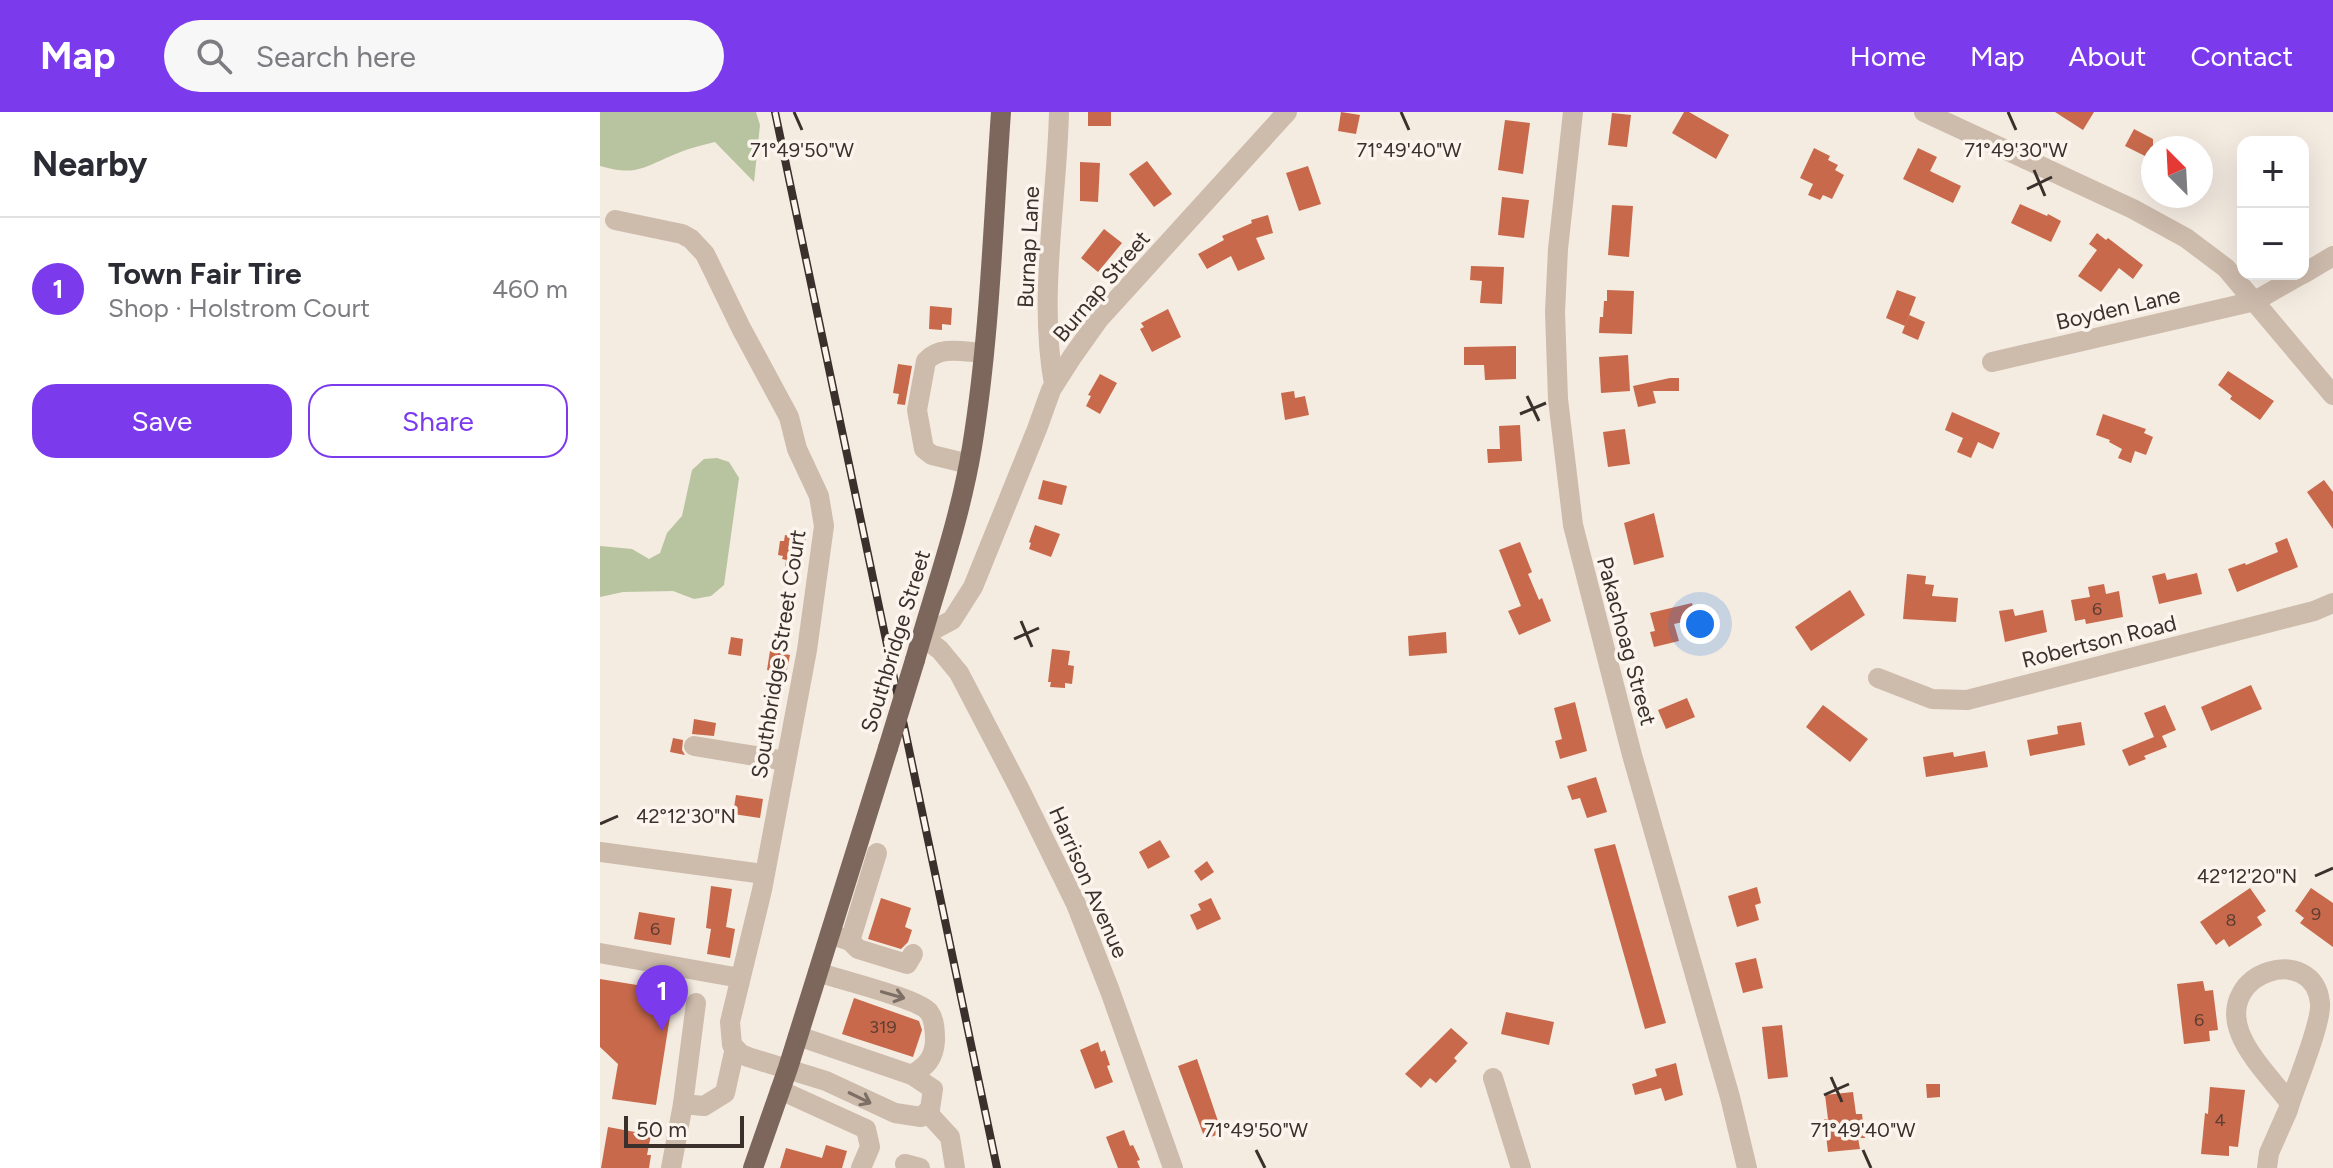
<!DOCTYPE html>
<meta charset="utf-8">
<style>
:root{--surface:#fff;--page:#f7f7f7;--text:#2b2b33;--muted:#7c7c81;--line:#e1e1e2;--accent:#7c3aed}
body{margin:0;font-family:Figtree,sans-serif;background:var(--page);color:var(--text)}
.controls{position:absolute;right:24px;top:24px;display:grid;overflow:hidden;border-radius:16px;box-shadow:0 8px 32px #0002}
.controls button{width:72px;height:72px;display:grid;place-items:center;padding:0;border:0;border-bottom:2px solid var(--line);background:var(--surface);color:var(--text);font:40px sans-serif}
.compass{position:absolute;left:1541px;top:24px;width:72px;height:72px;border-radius:50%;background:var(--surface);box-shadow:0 8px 32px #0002;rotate:336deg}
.scale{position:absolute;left:24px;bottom:20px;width:120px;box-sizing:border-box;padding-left:8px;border:4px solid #3b302b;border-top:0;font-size:22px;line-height:28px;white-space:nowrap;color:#3b302b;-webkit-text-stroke:6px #fbf5ee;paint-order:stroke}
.you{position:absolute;left:1100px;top:512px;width:28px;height:28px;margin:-20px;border:6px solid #fff;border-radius:50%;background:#1a73e8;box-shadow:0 0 0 12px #1a73e833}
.badge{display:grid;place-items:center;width:52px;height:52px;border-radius:50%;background:var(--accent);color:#fff;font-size:26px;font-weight:700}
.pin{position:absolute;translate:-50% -66px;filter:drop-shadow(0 2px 4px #0008)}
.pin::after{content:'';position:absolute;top:42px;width:28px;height:24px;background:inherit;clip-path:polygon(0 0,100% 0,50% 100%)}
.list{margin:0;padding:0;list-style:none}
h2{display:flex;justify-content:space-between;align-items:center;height:104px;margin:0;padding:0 32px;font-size:34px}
h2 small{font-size:26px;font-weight:400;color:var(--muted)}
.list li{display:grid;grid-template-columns:52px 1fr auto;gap:24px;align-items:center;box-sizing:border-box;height:144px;padding:0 32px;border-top:2px solid var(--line)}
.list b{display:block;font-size:30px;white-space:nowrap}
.list p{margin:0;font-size:26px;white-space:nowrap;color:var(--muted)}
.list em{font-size:26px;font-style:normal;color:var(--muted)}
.actions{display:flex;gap:16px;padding:24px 32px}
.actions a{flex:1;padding:18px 0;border:2px solid var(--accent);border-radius:24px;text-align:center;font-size:28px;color:var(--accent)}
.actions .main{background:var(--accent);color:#fff}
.icon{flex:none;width:44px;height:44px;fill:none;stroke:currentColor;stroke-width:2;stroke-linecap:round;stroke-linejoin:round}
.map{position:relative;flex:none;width:1733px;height:1056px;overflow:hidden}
header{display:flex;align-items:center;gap:48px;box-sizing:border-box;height:112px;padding:0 40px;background:var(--accent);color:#fff}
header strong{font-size:38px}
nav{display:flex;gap:44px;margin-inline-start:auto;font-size:28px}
.search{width:560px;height:72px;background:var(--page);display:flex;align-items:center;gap:20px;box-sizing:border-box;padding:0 28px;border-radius:44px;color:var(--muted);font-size:30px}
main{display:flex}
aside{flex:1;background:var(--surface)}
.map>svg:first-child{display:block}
.green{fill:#b8c4a0}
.building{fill:#c8694b}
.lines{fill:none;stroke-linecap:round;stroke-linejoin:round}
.minor{stroke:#cdbbac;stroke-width:20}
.major{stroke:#7d675c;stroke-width:20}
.rail-casing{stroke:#3b302b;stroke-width:8}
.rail{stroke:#fbf5ee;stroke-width:5;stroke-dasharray:15;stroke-linecap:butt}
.major-bridge{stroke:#7d675c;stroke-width:20}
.oneway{stroke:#7d6f65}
.ticks{fill:none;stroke:#3b302b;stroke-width:3}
.labels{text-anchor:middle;stroke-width:7;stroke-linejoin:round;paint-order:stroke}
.number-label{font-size:18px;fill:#5e3e33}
.street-label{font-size:22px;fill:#3b302b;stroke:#fbf5ee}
.ticks-label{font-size:20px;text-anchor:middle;fill:#3b302b;stroke:#fbf5ee;stroke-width:7;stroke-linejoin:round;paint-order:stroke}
</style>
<header>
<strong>Map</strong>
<div class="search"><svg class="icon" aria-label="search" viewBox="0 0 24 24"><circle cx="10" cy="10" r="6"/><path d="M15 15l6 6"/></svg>Search here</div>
<nav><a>Home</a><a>Map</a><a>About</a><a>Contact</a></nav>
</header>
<main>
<aside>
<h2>Nearby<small></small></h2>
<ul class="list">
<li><span class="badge">1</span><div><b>Town Fair Tire</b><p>Shop · Holstrom Court</p></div><em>460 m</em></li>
</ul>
<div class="actions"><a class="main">Save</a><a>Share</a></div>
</aside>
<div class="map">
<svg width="1733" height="1056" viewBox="0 0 1733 1056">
<rect width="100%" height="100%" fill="#f4ebe1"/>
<g class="green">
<path d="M 0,0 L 156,0 L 160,13 L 154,70 L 115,30 C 103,33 90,36 78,41 C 45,54 38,65 0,54 Z"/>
<polygon points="117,346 129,350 139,366 124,473 111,484 94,487 73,479 23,480 0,485 0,434 32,437 49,447 60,441 67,421 82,404 92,358 104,347"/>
</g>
<g class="building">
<rect x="488" y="0" width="23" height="14"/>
<polygon points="741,0 760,3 756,22 738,19"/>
<polygon points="1084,0 1089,0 1129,23 1116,47 1072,21"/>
<polygon points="1455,0 1494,0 1483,18"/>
<polygon points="1012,1 1031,3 1027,35 1008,33"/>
<polygon points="905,8 930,11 923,62 898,58"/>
<polygon points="1534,17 1553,27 1553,48 1525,34"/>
<polygon points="1214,36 1230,44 1228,48 1238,53 1235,58 1244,63 1232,87 1223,83 1220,88 1208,83 1213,72 1200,66"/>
<polygon points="1318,36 1337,45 1330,59 1361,74 1353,91 1303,67"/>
<polygon points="547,49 572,82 554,95 529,62"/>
<polygon points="480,50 500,51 498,90 480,89"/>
<polygon points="708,54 721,92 699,99 686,61"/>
<polygon points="902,85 929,88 924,126 898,123"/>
<polygon points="1420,92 1447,104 1448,102 1461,109 1451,130 1411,111"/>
<polygon points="1012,93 1033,94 1029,145 1008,143"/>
<polygon points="668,103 673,121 656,126 665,147 638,159 631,144 607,157 598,142 624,128 622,124 652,111 651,108"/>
<polygon points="504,117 522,131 498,160 481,146"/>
<polygon points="1497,121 1506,128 1508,126 1543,153 1533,167 1519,156 1501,180 1478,164 1497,138 1489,132"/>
<polygon points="871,154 904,155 902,192 880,191 882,169 870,168"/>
<polygon points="1007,178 1034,179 1032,222 999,221 1000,205 1003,205 1004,189 1007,189"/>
<polygon points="1297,178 1316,185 1305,214 1286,206"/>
<polygon points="330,194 352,196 351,213 342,212 342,218 329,217"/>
<polygon points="568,197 581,225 552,240 540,217 544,215 541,211"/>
<polygon points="1309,203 1325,210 1318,228 1302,221"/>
<polygon points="916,234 916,267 885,268 884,253 864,253 864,235"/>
<polygon points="1028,243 1030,279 1001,281 999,245"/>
<polygon points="298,252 312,254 305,293 297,292 299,282 293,281"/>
<polygon points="1628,259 1674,289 1660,308 1630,287 1632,284 1618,273"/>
<polygon points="500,262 517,271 500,302 486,294 491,284 488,283"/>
<polygon points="1070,266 1079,266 1079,279 1053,279 1056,291 1038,295 1033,274"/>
<polygon points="694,279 695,286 705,284 709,303 685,308 681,281"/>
<polygon points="1352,300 1400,321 1393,337 1378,330 1371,346 1357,340 1363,326 1345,318"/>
<polygon points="1503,302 1546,317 1544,321 1553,325 1546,343 1535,339 1531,351 1518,346 1522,337 1509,330 1510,328 1496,323"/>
<polygon points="920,313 922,349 888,351 887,337 900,337 899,314"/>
<polygon points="1025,317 1030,352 1008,355 1003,320"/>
<polygon points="443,368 467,374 462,393 438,387"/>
<polygon points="1724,368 1733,380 1733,417 1707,380"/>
<polygon points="1054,401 1064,445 1034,453 1024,411"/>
<polygon points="435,413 460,422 451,445 429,437 431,431 429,430"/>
<polygon points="185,423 206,425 203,447 200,447 199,455 185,454 186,448 182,447 183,444 178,443 180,429 184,429"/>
<polygon points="1687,426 1698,455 1637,480 1628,457 1645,451 1646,453 1678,440 1675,431"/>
<polygon points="920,430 932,460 928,462 939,488 942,486 951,509 919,523 908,499 921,494 899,438"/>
<polygon points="1565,461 1567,468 1597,461 1602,482 1559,492 1552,464"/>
<polygon points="1307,462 1326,464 1325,472 1334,473 1332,484 1358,486 1356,510 1303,507"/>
<polygon points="1504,472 1506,482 1519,479 1523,505 1486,512 1485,507 1475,509 1471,488 1490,485 1488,475"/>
<polygon points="1250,478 1265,503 1211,539 1195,515"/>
<polygon points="1092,491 1096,507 1074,512 1079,529 1054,535 1050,520 1055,519 1050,501"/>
<polygon points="1413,497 1415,504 1443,498 1447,520 1405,530 1399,499"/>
<polygon points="846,520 847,541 809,544 808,524"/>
<polygon points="131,525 143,527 141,544 128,542"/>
<polygon points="452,537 470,539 468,553 474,554 472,572 465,571 465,576 450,575 451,570 448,570"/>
<polygon points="170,539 190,543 186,562 167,558"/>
<polygon points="1651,573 1662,597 1611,619 1601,595"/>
<polygon points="1087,586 1095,605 1066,617 1058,598"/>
<polygon points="975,590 987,639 960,647 955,629 962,627 954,596"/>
<polygon points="1223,593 1268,627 1250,650 1206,615"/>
<polygon points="1565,593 1576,618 1562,624 1567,635 1544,644 1546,647 1529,654 1522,638 1554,625 1544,601"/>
<polygon points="94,607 116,611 114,624 92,622"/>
<polygon points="1481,610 1485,633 1430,644 1427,628 1458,622 1457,614"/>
<polygon points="159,612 173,613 171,627 158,626"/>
<polygon points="73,626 83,628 82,638 85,643 70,640"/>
<polygon points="1385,639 1388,655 1326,665 1323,645 1353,640 1354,645"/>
<polygon points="996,665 1007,700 987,706 980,686 972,688 967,674"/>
<polygon points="136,683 163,687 160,706 133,702"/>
<polygon points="560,728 570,745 548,757 539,740"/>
<polygon points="1015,732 1066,911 1045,917 994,737"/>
<polygon points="607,749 614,760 601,769 594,759"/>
<polygon points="111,774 132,777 126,815 135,817 130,846 107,842 111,817 106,816"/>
<polygon points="1157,775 1161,791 1155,793 1159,808 1137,815 1128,784"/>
<polygon points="1650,776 1666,799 1657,805 1662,813 1629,835 1624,827 1616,833 1600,810"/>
<polygon points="1711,776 1733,791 1733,835 1700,811 1704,806 1695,799"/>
<polygon points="281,786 311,796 305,815 312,818 308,830 301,837 268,827"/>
<polygon points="611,786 621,807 597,818 590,803 601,798 598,792"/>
<polygon points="39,800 75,806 71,833 34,827"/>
<polygon points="1156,846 1163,876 1143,881 1135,851"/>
<polygon points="0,867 74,879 56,993 12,987 18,952 0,935"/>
<polygon points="1603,869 1605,879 1613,878 1618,918 1609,919 1610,929 1584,932 1577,872"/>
<polygon points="254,886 319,909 322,918 313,945 242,922"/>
<polygon points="906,900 954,910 949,933 901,922"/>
<polygon points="1182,913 1188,965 1168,967 1162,915"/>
<polygon points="851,916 868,931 854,946 857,949 836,971 830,966 821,976 805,962"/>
<polygon points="498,930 501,940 505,938 510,953 507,954 513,970 495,977 480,938"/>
<polygon points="597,947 622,1021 605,1027 578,954"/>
<polygon points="1076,951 1083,983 1065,989 1061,976 1035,983 1032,972 1057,964 1055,957"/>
<polygon points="1326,972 1340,972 1340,985 1327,986"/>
<polygon points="1610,975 1645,978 1638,1035 1629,1034 1629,1044 1601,1042 1605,1001 1608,1002"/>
<polygon points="1253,980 1256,1002 1262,1002 1265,1026 1258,1026 1260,1037 1228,1040 1224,1007 1228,1007 1225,983"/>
<polygon points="8,1015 51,1023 47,1043 51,1043 49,1056 1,1056"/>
<polygon points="524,1018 530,1034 533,1033 540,1048 537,1049 540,1056 518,1056 506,1025"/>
<polygon points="226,1033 247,1039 242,1056 180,1056 186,1036 222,1046"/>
</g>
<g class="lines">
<g class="minor">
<polyline points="973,0 958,137 955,200 958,287 973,413 1032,643 1130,985 1147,1056"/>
<polyline points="1324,0 1533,97 1586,126 1626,156 1733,283"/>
<polyline points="15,108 82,122 91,127 105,142 141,216 189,305 197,337 219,384 224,414 207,538 162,778 130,910 132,933 141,942 148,945 226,969 295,1001 321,1005 330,997 333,977 312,963"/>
<polyline points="1703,162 1733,144"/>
<polyline points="1392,250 1655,189 1702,162"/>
<path d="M 454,272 C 438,186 457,88 459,0"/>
<path d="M 369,352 L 332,343 L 324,337 L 317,298 L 326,249 C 340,233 364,240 384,241"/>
<polyline points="1278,566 1332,587 1367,588 1714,499 1733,491"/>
<polyline points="94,634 186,649"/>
<polyline points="0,740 164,762"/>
<polyline points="230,822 250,829 258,837 307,852 313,842"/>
<polyline points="250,829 277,741"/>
<polyline points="0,841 140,866"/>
<polyline points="96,891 83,992 104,994 125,981 135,936"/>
<path d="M 198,924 L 312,963 C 326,954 334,947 335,929 C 335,920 335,908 329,900 C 318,886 239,868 218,860"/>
<polyline points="893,966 921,1056"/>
<polyline points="180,978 266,1017 270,1035 261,1056"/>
<polyline points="327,1000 350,1025 355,1056"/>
<polyline points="305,1052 320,1056"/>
<polyline points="71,1056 83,992"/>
<polyline points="573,1056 510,879 476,792 419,676 359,561 340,538 322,524 352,508 373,475 437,317 451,278 472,245 499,207 687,0"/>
<path d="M 1667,1056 L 1669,1041 L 1688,998 L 1690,991 C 1697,970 1722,910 1720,891 C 1714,831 1616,858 1640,921 C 1649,945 1674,970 1690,991"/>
</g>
<g class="major">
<path d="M 315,548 C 335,477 360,408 372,335 C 390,225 393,111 401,0"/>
<polyline points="153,1056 188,956 288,636"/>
</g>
<defs>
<polyline id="rail" points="175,0 397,1056"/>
</defs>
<use href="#rail" class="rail-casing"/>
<use href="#rail" class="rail"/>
<polyline class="major-bridge" points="288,636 315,548"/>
</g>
<defs><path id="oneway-shaft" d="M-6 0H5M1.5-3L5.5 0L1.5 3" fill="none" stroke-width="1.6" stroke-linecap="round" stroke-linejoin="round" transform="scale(2)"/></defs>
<g class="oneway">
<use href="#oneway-shaft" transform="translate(293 883) rotate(16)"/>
<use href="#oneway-shaft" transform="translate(260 986) rotate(26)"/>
</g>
<path class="ticks" d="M 194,0 L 202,18M 801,0 L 809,18M 1408,0 L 1416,18M 1434,58 L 1445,84M 1427,77 L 1452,65M 927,284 L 939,309M 920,302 L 946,291M 421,509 L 432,535M 414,527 L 439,516M 0,712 L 18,704M 1715,764 L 1733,756M 1231,965 L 1242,990M 1224,983 L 1249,972M 656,1038 L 665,1056M 1263,1038 L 1271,1056"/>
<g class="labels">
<g class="number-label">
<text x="1497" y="503">6</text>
<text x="1716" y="808">9</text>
<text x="1631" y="814">8</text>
<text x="55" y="823">6</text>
<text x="1599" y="914">6</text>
<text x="283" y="921">319</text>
<text x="1620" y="1014">4</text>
</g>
<g class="street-label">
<text transform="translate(428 135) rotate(-87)" y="8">Burnap Lane</text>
<text transform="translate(501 174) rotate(-50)" y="8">Burnap Street</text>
<text transform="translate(1518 196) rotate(-13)" y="8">Boyden Lane</text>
<text transform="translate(295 529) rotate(-73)" y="8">Southbridge Street</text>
<text transform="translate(1027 529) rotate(75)" y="8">Pakachoag Street</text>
<text transform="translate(1499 529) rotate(-14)" y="8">Robertson Road</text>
<text transform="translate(178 542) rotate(-81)" y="8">Southbridge Street Court</text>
<text transform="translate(489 770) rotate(66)" y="8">Harrison Avenue</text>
</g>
</g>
<g class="ticks-label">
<text x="809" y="45">71°49'40"W</text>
<text x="202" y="45">71°49'50"W</text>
<text x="1416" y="45">71°49'30"W</text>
<text x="86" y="711">42°12'30"N</text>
<text x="1647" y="771">42°12'20"N</text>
<text x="656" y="1025">71°49'50"W</text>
<text x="1263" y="1025">71°49'40"W</text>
</g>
</svg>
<div class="controls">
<button>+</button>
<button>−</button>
</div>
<svg class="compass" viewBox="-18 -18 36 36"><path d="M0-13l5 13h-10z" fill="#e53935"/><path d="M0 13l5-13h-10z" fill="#7c7c81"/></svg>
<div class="scale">50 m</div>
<div class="you"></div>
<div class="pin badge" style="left:62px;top:919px">1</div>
</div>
</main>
